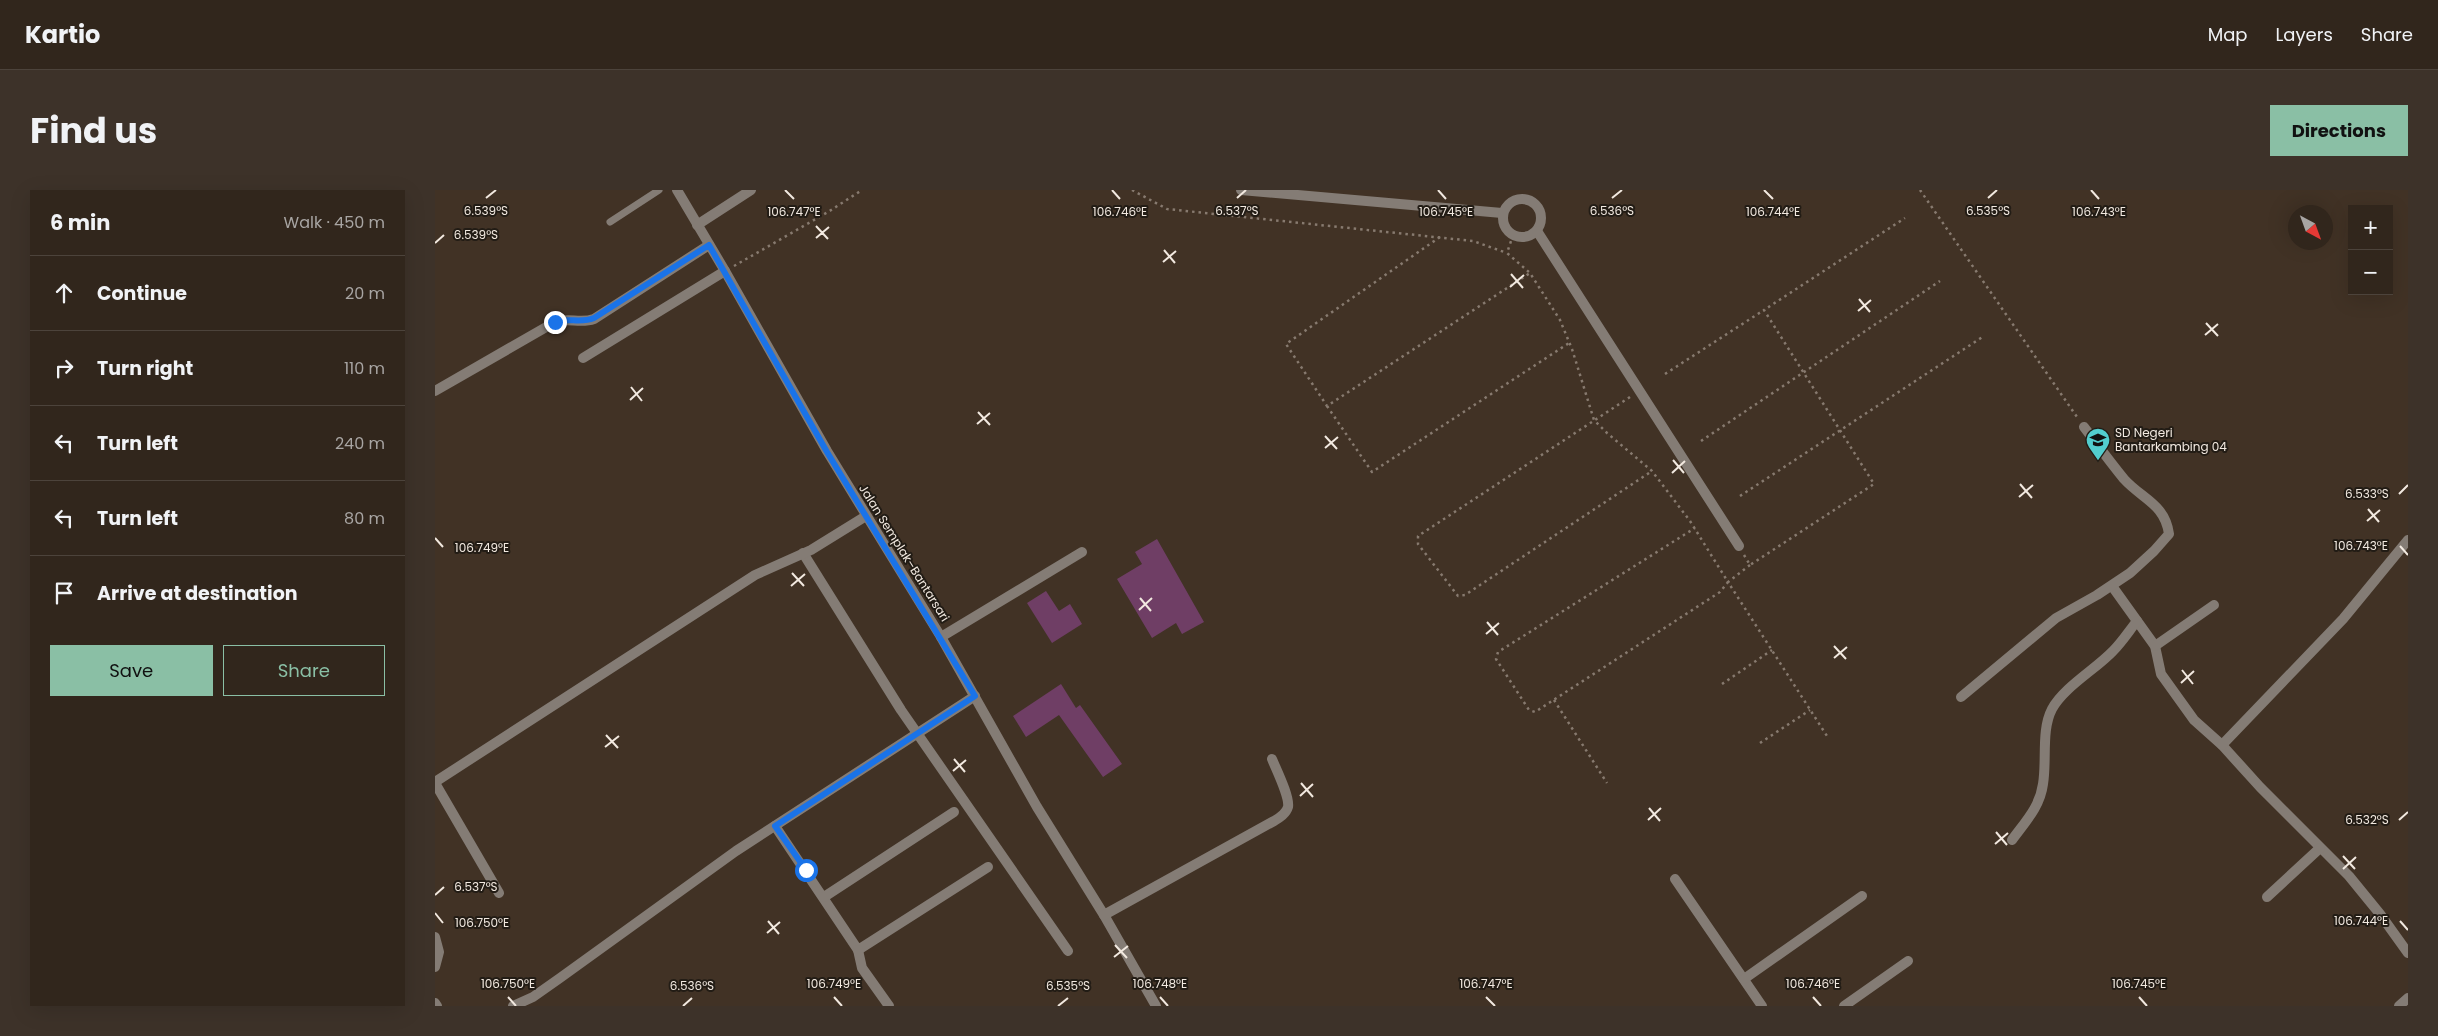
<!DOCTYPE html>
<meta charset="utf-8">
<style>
:root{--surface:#31261c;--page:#3d3229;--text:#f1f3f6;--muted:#a8a5a3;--line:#4c433b;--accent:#8abfa5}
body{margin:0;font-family:Poppins,sans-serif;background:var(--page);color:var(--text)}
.controls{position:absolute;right:15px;top:15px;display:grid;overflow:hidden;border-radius:0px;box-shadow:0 5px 20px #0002}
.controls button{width:45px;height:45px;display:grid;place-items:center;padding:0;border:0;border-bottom:1px solid var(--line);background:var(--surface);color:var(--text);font:25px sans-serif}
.compass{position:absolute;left:1853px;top:15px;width:45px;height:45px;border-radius:50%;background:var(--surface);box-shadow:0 5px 20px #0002;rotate:139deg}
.stop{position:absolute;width:15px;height:15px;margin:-11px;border:4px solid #1a73e8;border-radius:50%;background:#fff}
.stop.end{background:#1a73e8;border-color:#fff;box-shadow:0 1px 5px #0008}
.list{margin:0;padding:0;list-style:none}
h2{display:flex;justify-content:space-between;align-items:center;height:65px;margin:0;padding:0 20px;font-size:21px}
h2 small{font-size:16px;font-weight:400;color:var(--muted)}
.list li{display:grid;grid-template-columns:32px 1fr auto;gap:15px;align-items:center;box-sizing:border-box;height:75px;padding:0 20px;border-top:1px solid var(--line)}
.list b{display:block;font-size:19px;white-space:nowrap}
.list em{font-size:16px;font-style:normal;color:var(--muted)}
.actions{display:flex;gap:10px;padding:15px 20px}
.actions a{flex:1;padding:11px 0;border:1px solid var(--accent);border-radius:0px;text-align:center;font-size:18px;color:var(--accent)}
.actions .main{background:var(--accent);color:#111}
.icon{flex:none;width:28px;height:28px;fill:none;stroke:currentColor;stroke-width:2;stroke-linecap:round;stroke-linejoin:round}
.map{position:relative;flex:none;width:1973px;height:816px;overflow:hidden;border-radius:0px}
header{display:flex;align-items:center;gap:30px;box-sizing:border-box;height:70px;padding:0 25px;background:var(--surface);border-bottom:1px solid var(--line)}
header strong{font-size:24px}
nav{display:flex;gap:28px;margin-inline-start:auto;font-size:18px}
.intro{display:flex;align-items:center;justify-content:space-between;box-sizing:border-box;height:120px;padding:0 30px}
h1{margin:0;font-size:35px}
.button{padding:12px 22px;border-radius:0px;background:var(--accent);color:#111;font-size:18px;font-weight:700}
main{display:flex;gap:30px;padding:0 30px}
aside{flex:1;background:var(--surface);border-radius:0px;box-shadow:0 5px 20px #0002}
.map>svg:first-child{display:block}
.building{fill:#6f3e65}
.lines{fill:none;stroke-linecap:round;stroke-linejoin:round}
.path{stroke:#877a6f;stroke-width:2.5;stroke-dasharray:2.5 4;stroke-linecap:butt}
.lane{stroke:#847c75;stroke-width:7}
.street{stroke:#847c75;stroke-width:10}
.route{stroke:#1a73e8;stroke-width:6}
.ticks{fill:none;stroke:#f2e9e0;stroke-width:2}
.labels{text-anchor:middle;stroke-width:4;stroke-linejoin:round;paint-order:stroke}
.poi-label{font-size:12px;fill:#f2e9e0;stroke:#221c15;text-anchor:start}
.street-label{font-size:12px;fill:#f2e9e0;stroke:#221c15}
.ticks-label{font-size:12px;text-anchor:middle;fill:#f2e9e0;stroke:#221c15;stroke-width:4;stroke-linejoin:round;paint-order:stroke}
</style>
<header>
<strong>Kartio</strong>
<nav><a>Map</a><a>Layers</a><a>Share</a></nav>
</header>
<div class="intro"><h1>Find us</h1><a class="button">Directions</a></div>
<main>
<aside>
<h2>6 min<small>Walk · 450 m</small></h2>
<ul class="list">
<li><svg class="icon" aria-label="ahead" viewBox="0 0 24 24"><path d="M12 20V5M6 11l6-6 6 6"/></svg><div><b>Continue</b></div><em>20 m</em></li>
<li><svg class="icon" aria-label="right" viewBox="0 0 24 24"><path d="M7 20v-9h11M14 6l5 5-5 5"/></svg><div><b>Turn right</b></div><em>110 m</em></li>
<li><svg class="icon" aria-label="left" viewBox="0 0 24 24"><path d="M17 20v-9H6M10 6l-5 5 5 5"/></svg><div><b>Turn left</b></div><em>240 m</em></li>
<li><svg class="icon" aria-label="left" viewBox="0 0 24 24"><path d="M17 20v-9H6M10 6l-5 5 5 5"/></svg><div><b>Turn left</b></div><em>80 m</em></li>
<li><svg class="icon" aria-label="arrive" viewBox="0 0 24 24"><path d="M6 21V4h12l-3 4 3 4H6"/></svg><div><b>Arrive at destination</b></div></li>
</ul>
<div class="actions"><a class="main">Save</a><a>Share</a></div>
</aside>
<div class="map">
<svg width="1973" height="816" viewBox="0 0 1973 816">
<rect width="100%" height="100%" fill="#413225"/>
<g class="building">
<polygon points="722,349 769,432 747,444 741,433 717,448 682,389 707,374 700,362"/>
<polygon points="611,401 624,421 635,414 647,434 617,453 592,413"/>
<polygon points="626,494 641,518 645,515 687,574 668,587 624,525 591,547 578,526"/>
</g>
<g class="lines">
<g class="path">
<polyline points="697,0 732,19 1038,51 1072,63"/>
<polyline points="1485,0 1642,227"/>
<polyline points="1078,45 1072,63 1095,83 1125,130 1137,159 1159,230 1172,243 1217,281 1255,331 1293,392 1285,402 1100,522 1094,520 1061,469 1063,462 1260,338"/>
<polyline points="1005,47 851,154 892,216 1095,83"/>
<polyline points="299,76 393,22 427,0"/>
<polyline points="1230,184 1329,120"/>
<polyline points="1195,207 983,346 983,354 1023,406 1030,405 1217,281"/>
<polyline points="892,216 937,282 1134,153"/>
<polyline points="1266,251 1505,91"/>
<polyline points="1305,306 1549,146"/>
<polyline points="1309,365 1315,375 1439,294 1329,120 1470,28"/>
<polyline points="1315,375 1293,392 1392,546"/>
<polyline points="1287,494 1337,460"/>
<polyline points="1119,510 1172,593"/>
<polyline points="1325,553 1375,520"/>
</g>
<polyline class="lane" points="175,32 224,0"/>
<g class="street">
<polyline points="242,0 290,81 392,261 506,447 602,617 669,725 721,816"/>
<polyline points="806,0 1067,23"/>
<circle cx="1087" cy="28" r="19"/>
<polyline points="262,35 316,0"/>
<polyline points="1102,41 1304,356"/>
<polyline points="148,168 290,81"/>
<path d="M 0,201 L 120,132 C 133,127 145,134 159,129 L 274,55"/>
<polyline points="368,363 466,520 633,761"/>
<polyline points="1677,396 1720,456 1726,484 1759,530 1787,555 1825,597 1914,686 1945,724 1973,763"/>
<polyline points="506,447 647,362"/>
<polyline points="1720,456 1779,415"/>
<path d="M 1526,507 L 1621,428 L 1662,405 L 1695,383 L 1719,361 L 1734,344 C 1730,314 1707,309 1689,289 C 1675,272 1662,254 1649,237"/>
<polyline points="1787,555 1908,429 1973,350"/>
<polyline points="0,592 320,385 376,360 431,326"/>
<polyline points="0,593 64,703"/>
<polyline points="340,636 423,760 553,677"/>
<path d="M 1577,650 C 1590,632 1605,617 1608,594 C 1612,570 1606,540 1617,519 C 1629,497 1661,479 1678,461 C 1687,452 1694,441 1702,431"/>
<polyline points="1240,689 1327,816"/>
<polyline points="389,707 519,622"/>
<polyline points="1832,707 1885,658"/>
<path d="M 669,725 L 839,631 C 844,628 851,624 853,617 C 855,607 841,579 837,569"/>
<polyline points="0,747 4,762 0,777"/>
<polyline points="423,760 427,778 454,816"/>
<polyline points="1309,789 1427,706"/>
<polyline points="0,813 2,816"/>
<polyline points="78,816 98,807 125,788 301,661 540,506"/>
<polyline points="1409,816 1473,771"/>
<polyline points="1964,816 1973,808"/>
</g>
</g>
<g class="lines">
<path class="route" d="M 120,132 C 133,127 145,134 159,128 L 274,55 L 392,262 L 540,506 L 340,636 L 371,680"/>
</g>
<path class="ticks" d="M 350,0 L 359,9M 677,0 L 685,9M 1003,0 L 1011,9M 1329,0 L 1338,9M 1656,0 L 1664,9M 51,8 L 61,0M 802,8 L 811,0M 1177,8 L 1187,0M 1553,8 L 1562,0M 381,36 L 393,49M 381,48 L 394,37M 0,53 L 9,45M 729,60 L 740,73M 728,72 L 741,61M 1076,84 L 1088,98M 1075,97 L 1089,85M 1424,109 L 1435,122M 1423,121 L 1436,110M 1771,133 L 1783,146M 1770,145 L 1783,134M 196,197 L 207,211M 195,210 L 208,198M 543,222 L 555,235M 542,234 L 555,223M 890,246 L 902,259M 890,258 L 903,247M 1238,270 L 1249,283M 1237,283 L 1250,271M 1585,294 L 1597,308M 1964,304 L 1973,295M 1584,307 L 1598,295M 1933,319 L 1944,332M 1932,331 L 1945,320M 0,348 L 8,357M 1965,356 L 1973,365M 357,383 L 369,396M 356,396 L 370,384M 705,408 L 716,421M 704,420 L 717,408M 1052,432 L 1063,445M 1051,444 L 1064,433M 1399,456 L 1411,469M 1399,468 L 1412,457M 1747,480 L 1758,494M 1746,493 L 1759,481M 171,545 L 183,558M 170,557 L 184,546M 519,569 L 530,582M 518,581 L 531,570M 866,593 L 878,607M 865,606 L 878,594M 1214,618 L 1225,631M 1213,630 L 1226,618M 1964,630 L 1973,622M 1561,642 L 1572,655M 1560,654 L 1573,643M 1908,666 L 1920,679M 1908,679 L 1921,667M 0,705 L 9,697M 0,723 L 8,733M 333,731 L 344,744M 1965,731 L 1973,740M 332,743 L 345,732M 680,755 L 692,768M 679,767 L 693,756M 73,807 L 81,816M 399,807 L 407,816M 725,807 L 733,816M 1051,807 L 1060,816M 1378,807 L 1386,816M 1704,807 L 1712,816M 248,816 L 257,808M 623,816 L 633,808"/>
<defs>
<symbol id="school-pin" viewBox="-11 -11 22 30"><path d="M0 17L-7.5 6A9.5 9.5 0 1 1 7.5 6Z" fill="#52cdce" stroke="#221c15"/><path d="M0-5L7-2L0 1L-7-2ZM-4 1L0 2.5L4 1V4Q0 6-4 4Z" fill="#111"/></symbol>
</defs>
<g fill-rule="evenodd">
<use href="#school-pin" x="1649" y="236" width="28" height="38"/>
</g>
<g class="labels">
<g class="poi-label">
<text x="1680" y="247">SD Negeri<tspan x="1680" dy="14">Bantarkambing 04</tspan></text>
</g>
<g class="street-label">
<text transform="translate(469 363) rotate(58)" y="4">Jalan Semplak–Bantarsari</text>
</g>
</g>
<g class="ticks-label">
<text x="51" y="25">6.539°S</text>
<text x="802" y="25">6.537°S</text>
<text x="1177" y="25">6.536°S</text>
<text x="1553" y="25">6.535°S</text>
<text x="359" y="26">106.747°E</text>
<text x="685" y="26">106.746°E</text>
<text x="1011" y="26">106.745°E</text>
<text x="1338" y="26">106.744°E</text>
<text x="1664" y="26">106.743°E</text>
<text x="41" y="49">6.539°S</text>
<text x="1932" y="308">6.533°S</text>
<text x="1926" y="360">106.743°E</text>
<text x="47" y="362">106.749°E</text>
<text x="1932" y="634">6.532°S</text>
<text x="41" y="701">6.537°S</text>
<text x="1926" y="735">106.744°E</text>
<text x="47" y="737">106.750°E</text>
<text x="73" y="798">106.750°E</text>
<text x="399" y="798">106.749°E</text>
<text x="725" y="798">106.748°E</text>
<text x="1051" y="798">106.747°E</text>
<text x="1378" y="798">106.746°E</text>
<text x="1704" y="798">106.745°E</text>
<text x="257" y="800">6.536°S</text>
<text x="633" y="800">6.535°S</text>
</g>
</svg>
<div class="controls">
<button>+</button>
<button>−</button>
</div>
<svg class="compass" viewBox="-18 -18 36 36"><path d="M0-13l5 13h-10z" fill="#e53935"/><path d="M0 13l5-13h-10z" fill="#a8a5a3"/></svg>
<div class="stop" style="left:371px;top:680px"></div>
<div class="stop end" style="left:120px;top:132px"></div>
</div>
</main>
